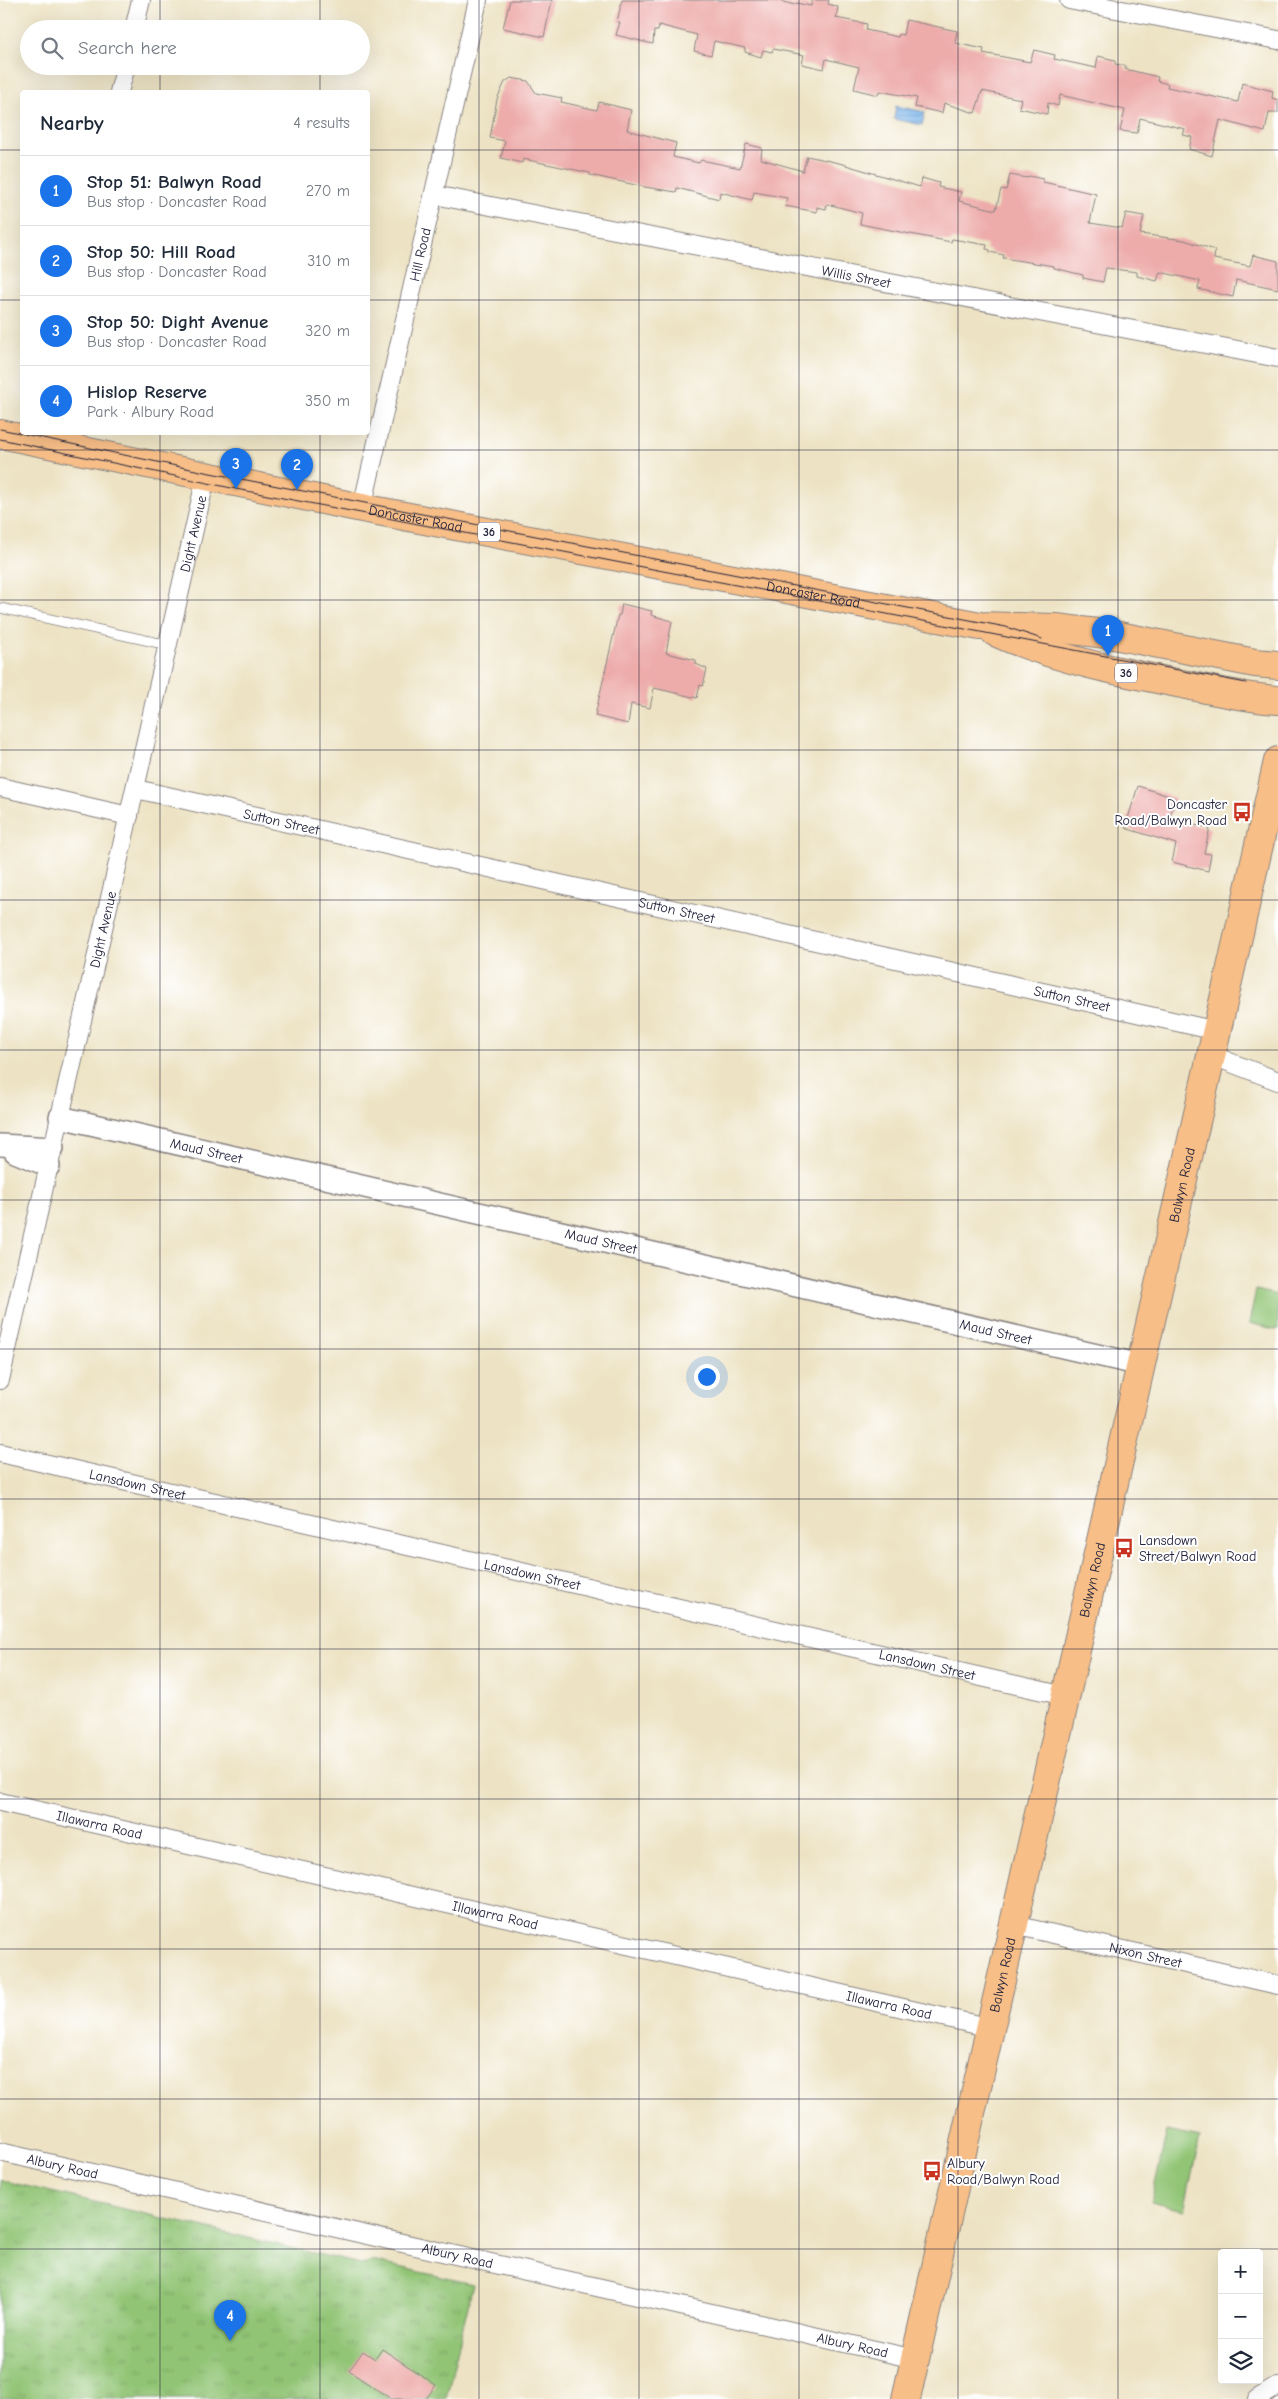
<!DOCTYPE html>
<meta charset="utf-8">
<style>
:root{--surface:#fff;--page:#f2f2f3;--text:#1f2937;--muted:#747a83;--line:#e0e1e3;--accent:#1a73e8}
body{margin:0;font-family:"Comic Neue",sans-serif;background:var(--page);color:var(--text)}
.controls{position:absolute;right:15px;bottom:15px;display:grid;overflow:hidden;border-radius:5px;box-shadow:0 5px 20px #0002}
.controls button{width:45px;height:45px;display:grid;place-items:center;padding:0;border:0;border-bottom:1px solid var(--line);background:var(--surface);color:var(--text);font:25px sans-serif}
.you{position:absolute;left:706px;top:1376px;width:18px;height:18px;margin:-12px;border:4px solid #fff;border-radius:50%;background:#1a73e8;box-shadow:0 0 0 8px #1a73e833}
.badge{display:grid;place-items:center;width:32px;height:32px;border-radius:50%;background:var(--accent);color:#fff;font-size:16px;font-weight:700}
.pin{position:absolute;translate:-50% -41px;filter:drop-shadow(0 1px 2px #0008)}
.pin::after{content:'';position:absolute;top:26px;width:18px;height:15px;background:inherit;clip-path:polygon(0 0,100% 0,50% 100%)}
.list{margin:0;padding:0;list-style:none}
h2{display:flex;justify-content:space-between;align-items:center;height:65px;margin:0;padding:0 20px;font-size:21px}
h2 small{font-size:16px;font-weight:400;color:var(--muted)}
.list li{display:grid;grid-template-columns:32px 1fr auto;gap:15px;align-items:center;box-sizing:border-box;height:70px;padding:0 20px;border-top:1px solid var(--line)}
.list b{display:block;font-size:19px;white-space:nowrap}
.list p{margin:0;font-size:16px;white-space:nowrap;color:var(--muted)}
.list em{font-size:16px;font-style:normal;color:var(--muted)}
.icon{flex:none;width:28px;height:28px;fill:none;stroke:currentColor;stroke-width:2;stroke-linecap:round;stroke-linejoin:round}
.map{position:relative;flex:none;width:1278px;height:2399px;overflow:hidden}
.search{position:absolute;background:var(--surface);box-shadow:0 5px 20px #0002;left:20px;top:20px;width:350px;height:55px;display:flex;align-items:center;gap:12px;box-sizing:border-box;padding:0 18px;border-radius:28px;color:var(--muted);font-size:19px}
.panel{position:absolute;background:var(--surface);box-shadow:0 5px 20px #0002;left:20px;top:90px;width:350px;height:345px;border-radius:5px}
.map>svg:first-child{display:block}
.grass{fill:#91c475;stroke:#5a7358}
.park{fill:url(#park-tufts);stroke:#5a7358}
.water{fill:url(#water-rules);stroke:#4e6c94}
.building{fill:#edacaa}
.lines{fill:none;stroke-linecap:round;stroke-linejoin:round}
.service-casing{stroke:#888280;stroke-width:11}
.minor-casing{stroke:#888280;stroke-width:20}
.tertiary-casing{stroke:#888280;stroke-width:24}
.primary-casing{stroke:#888280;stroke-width:30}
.service{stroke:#fff;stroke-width:9}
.minor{stroke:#fff;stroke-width:18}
.tertiary{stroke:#fff;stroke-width:21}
.primary{stroke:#f7be87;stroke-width:28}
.tram{stroke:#22223b;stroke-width:1}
.grid{fill:none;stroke:#22223b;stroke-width:1;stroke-opacity:0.55}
.labels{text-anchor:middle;stroke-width:4;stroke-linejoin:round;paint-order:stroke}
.shield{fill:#fff;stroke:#646476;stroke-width:1}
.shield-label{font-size:12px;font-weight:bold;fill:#22223b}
.street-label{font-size:14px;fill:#22223b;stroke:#fff}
.poi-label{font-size:14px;fill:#22223b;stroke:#fff;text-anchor:start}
</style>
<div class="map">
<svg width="1278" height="2399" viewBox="0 0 1278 2399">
<defs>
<pattern id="park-tufts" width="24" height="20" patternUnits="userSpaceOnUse" patternTransform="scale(1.25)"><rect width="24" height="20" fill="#91c475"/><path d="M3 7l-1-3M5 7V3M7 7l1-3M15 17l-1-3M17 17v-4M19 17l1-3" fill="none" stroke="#7da866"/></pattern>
<pattern id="water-rules" width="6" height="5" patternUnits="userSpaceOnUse" patternTransform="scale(1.25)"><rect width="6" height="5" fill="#7bb5ec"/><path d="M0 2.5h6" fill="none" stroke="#6493c0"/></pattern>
</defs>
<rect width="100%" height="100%" fill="#fff"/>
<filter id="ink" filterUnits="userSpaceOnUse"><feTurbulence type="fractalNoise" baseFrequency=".02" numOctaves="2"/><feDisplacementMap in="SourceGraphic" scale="10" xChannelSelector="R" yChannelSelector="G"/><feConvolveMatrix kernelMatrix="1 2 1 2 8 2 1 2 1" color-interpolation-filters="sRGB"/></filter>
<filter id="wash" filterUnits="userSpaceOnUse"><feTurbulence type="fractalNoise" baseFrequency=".0096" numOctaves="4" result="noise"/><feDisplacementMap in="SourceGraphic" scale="20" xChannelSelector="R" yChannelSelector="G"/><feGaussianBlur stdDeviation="1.12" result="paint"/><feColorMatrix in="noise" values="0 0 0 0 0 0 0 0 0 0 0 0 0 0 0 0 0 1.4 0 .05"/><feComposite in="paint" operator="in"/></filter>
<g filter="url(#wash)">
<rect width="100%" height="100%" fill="#ede3c4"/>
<g class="grass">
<polygon points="1256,1290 1278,1295 1278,1330 1249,1323"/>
<polygon points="1167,2131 1200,2138 1184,2210 1151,2202"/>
</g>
<polygon class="park" points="0,2180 364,2265 372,2261 473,2284 446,2399 0,2399"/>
<polygon class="water" points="896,106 925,112 922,125 894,119"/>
<g id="blocks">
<g class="building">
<polygon points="510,0 552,0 544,37 503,28"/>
<polygon points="622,0 775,0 795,5 796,3 811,6 812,0 829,0 828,4 838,7 836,18 867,24 866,30 898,37 899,34 903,35 906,20 957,31 955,43 984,49 983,53 1030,62 1034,50 1055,55 1054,59 1096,68 1098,56 1115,60 1115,64 1126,66 1125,69 1158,77 1157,81 1168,84 1167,87 1238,102 1242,83 1273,91 1272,98 1278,100 1278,113 1269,113 1265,132 1220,120 1212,156 1189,149 1192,137 1183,135 1185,129 1140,118 1137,133 1120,131 1125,110 1060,95 1058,106 1048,103 1047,114 1019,108 1021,99 982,91 975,113 944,103 942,113 915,107 917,98 879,91 878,95 854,89 859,67 826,59 824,69 802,64 804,55 773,49 772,52 763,50 761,57 745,52 745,48 714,41 711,55 694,51 697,35 659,25 658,31 654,31 653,44 616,35 620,22 617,22"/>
<polygon points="511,78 528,81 536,93 562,98 561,102 597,110 599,102 631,110 627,130 676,143 673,157 699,163 701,160 740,168 746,144 762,148 761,159 803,171 807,156 839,163 920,187 922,178 939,183 938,187 961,192 959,201 996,210 1001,189 1006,190 1010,175 1027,178 1029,176 1043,179 1043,182 1096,194 1090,223 1122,228 1126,213 1144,216 1140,234 1184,240 1215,250 1214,259 1250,266 1253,255 1278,261 1278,289 1236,280 1233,297 1198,289 1200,281 1160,272 1157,281 1137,276 1137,272 1106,268 1103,282 1083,278 1083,275 1054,268 1054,266 1003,258 1004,255 990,252 990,250 986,249 987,245 952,239 951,242 860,224 862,213 827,204 826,209 817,207 817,212 785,206 787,198 754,192 752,200 720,192 719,199 677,188 676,192 645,187 590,175 590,173 523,159 522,163 501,158 505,141 490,138 497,99 505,82"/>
<polygon points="622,604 652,611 651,615 672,621 666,653 696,660 696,664 707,669 703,686 700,685 697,698 654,688 650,708 631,704 628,724 595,716 618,615 620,615"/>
<polygon points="1138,786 1175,798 1169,820 1210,828 1204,853 1211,854 1208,871 1172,862 1176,844 1125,828"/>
<polygon points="382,2349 436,2385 426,2399 391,2399 349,2371 363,2351 375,2359"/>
</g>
</g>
</g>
<g filter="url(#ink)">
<use href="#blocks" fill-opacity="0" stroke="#888280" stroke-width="1"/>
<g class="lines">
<defs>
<polyline id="service" points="0,608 168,645"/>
<g id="minor">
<polyline points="1069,0 1278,40"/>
<polyline points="134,29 141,0"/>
<polyline points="119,92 126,66"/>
<path id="s1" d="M 434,195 L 1278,358"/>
<path id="s2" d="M 362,508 L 478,0"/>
<polyline points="0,787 129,816"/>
<path id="s3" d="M 136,789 L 1217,1031"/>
<polyline points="1211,1055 1278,1081"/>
<path id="s4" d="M 0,1380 L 206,477"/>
<path id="s5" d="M 0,1453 L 1065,1696"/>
<path id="s6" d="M 0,1802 L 991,2028"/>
<path id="s7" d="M 1014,1925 L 1278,1985"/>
<path id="s8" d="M 0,2152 L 915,2359"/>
<polyline points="1257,2399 1278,2386"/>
</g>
<g id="tertiary">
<path id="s9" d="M 60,1117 L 1141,1365"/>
<polyline points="0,1145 53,1148"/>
<polyline points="15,1152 49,1166"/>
</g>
<g id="primary">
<path id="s10" d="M 0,434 L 362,508 L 980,626 L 1056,628 L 1114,635 L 1255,663 L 1278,665"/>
<path d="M 995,632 C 1057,660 1121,672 1187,685 C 1217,691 1247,698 1278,700"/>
<path id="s11" d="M 906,2399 L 1278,761"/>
</g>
</defs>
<use href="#service" class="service-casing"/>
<use href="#minor" class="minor-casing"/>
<use href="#tertiary" class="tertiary-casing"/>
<use href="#primary" class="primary-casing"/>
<use href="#service" class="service"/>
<use href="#minor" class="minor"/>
<use href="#tertiary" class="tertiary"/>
<use href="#primary" class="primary"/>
<g class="tram">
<polyline points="0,429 205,472 1006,627 1042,639"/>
<polyline points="0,439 236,489 1246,683"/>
</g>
</g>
</g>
<path class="grid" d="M 160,0 L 160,29M 320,0 L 320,29M 479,0 L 479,2399M 639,0 L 639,2399M 799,0 L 799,2399M 958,0 L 958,2399M 1118,0 L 1118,2399M 160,66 L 160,92M 320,66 L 320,92M 0,150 L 22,150M 368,150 L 1278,150M 0,300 L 22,300M 368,300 L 1278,300M 160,432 L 160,2399M 320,432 L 320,2399M 0,450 L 1278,450M 0,600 L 1278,600M 0,750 L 1278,750M 0,900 L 1278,900M 0,1050 L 1278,1050M 0,1200 L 1278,1200M 0,1349 L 1278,1349M 0,1499 L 1278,1499M 0,1649 L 1278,1649M 0,1799 L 1278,1799M 0,1949 L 1278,1949M 0,2099 L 1278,2099M 0,2249 L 1278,2249"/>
<defs>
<symbol id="bus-bare" viewBox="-9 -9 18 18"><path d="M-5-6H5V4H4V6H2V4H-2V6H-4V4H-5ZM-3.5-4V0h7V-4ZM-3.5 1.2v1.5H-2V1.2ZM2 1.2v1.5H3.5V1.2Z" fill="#c8321e" stroke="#fff" stroke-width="2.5" paint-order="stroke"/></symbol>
</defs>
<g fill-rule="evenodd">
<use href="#bus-bare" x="1228" y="798" width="28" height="28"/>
<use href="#bus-bare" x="1110" y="1534" width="28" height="28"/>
<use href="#bus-bare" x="918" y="2157" width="28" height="28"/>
</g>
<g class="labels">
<g class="shield">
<rect x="478" y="522.5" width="22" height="19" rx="4"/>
<rect x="1115" y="663.5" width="22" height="19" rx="4"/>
</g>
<g class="shield-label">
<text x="489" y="536">36</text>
<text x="1126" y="677">36</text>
</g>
<g class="street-label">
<text dy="5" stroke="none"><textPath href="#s2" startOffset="260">Hill Road</textPath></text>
<text dy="5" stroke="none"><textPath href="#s1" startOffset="430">Willis Street</textPath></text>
<text dy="5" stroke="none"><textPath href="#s10" startOffset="424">Doncaster Road</textPath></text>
<text dy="5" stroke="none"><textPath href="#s4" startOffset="868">Dight Avenue</textPath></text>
<text dy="5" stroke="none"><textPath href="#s10" startOffset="829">Doncaster Road</textPath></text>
<text dy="5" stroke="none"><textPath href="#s3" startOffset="149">Sutton Street</textPath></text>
<text dy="5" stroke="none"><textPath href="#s3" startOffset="554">Sutton Street</textPath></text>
<text dy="5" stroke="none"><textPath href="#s4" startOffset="462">Dight Avenue</textPath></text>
<text dy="5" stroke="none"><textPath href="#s3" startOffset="959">Sutton Street</textPath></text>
<text dy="5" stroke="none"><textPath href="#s9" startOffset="150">Maud Street</textPath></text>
<text dy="5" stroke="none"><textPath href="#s11" startOffset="1245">Balwyn Road</textPath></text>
<text dy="5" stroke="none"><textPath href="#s9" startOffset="555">Maud Street</textPath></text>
<text dy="5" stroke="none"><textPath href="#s9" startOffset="960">Maud Street</textPath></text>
<text dy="5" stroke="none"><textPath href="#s5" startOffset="141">Lansdown Street</textPath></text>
<text dy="5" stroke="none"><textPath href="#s5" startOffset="546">Lansdown Street</textPath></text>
<text dy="5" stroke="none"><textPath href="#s11" startOffset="840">Balwyn Road</textPath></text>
<text dy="5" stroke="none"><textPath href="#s5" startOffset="951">Lansdown Street</textPath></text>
<text dy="5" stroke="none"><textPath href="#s6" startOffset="102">Illawarra Road</textPath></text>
<text dy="5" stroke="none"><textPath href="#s6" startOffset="508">Illawarra Road</textPath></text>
<text dy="5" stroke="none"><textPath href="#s7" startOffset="135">Nixon Street</textPath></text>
<text dy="5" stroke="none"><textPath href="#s11" startOffset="435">Balwyn Road</textPath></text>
<text dy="5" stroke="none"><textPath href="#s6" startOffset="912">Illawarra Road</textPath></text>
<text dy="5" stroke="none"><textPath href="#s8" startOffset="64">Albury Road</textPath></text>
<text dy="5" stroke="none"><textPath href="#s8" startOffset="469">Albury Road</textPath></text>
<text dy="5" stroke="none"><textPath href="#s8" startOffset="874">Albury Road</textPath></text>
</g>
<g class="poi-label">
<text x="1227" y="809" text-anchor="end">Doncaster<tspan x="1227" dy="16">Road/Balwyn Road</tspan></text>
<text x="1139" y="1545">Lansdown<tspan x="1139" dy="16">Street/Balwyn Road</tspan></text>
<text x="947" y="2168">Albury<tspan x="947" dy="16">Road/Balwyn Road</tspan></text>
</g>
</g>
</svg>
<div class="controls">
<button>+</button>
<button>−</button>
<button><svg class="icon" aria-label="layers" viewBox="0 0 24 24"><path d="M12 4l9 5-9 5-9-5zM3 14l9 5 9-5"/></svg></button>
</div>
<div class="you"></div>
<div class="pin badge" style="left:1108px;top:656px">1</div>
<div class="pin badge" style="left:297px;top:490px">2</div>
<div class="pin badge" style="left:236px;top:489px">3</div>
<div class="pin badge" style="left:230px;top:2341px">4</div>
<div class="search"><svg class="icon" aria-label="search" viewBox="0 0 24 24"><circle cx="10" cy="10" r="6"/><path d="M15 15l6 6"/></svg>Search here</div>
<section class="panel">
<h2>Nearby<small>4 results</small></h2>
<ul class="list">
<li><span class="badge">1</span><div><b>Stop 51: Balwyn Road</b><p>Bus stop · Doncaster Road</p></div><em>270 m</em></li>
<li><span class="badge">2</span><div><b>Stop 50: Hill Road</b><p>Bus stop · Doncaster Road</p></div><em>310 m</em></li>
<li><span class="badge">3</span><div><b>Stop 50: Dight Avenue</b><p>Bus stop · Doncaster Road</p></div><em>320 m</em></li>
<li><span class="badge">4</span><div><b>Hislop Reserve</b><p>Park · Albury Road</p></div><em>350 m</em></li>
</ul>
</section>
</div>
